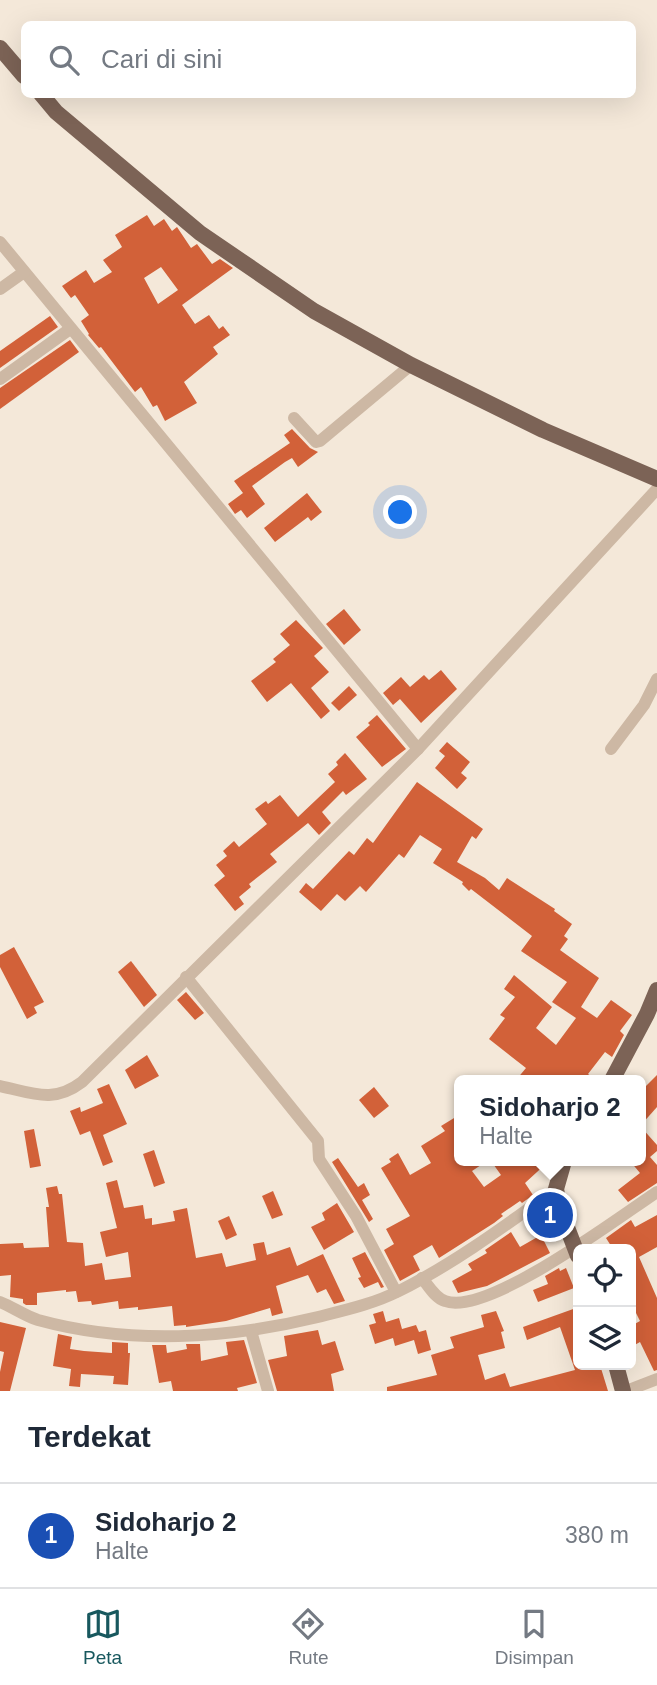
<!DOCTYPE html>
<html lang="id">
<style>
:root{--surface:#fff;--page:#f6f6f7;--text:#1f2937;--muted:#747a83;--line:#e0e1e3;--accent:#18585e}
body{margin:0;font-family:Arial,sans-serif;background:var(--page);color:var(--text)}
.controls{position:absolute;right:21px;bottom:21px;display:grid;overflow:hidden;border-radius:10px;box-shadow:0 7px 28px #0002}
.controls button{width:63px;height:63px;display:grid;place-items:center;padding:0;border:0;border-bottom:2px solid var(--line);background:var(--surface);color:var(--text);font:35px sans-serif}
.you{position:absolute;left:401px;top:513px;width:24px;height:24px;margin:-18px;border:5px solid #fff;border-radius:50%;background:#1a73e8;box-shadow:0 0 0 10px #1a73e833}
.badge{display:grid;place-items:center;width:46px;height:46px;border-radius:50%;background:var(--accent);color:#fff;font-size:23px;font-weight:700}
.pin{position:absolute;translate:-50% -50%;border:4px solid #fff;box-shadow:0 2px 7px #0006}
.popup{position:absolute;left:454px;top:1075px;width:192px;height:91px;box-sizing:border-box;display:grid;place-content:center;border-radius:10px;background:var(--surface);filter:drop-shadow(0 2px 5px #0005);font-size:23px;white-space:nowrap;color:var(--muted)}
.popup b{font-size:26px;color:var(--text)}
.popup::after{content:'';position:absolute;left:50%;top:100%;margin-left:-14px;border:14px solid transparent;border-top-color:var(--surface)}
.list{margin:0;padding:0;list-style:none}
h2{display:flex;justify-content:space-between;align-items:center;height:91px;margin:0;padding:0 28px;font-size:30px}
h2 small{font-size:23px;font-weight:400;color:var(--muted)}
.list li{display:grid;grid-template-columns:46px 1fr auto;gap:21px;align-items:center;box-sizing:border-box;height:105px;padding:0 28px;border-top:2px solid var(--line)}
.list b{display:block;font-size:26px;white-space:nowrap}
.list p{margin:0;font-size:23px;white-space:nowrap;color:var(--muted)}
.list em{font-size:23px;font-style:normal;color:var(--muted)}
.icon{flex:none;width:38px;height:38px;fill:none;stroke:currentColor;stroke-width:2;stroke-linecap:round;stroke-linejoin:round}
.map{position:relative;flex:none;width:657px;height:1391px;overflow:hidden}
.search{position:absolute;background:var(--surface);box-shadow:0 7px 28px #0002;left:21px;right:21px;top:21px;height:77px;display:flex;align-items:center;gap:18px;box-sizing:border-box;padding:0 24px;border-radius:10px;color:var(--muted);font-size:26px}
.sheet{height:196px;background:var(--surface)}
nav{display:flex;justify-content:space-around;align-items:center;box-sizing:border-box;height:98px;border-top:2px solid var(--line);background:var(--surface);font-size:19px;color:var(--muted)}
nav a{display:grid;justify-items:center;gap:4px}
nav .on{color:var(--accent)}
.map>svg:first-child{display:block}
.building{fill:#d26139;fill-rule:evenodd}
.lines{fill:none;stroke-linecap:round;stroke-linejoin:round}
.minor{stroke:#cdb8a4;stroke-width:12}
.major{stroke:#7c6356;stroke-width:16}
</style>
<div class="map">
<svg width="657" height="1391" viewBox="0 0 657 1391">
<rect width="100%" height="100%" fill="#f4e8d9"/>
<g class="building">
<path d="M 147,215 L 154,226 L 164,219 L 172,231 L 177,227 L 191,248 L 197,244 L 212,264 L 220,259 L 233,268 L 182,305 L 195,324 L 209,315 L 219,329 L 223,326 L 230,335 L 213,347 L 218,354 L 184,382 L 197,403 L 165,421 L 157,405 L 153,407 L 141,387 L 135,392 L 101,347 L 99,348 L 88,335 L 89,334 L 81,321 L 89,315 L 75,295 L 71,298 L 62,286 L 86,270 L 94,283 L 112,272 L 103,260 L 122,247 L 115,235 ZM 161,267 L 178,290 L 158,304 L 144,278 Z"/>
<polygon points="50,316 58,327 0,368 0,351"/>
<polygon points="70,340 79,352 0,409 0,388"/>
<polygon points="292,429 310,448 318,452 298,467 292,458 285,462 252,486 265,504 247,518 241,510 235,514 228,504 243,493 234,481 290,443 284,435"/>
<polygon points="307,493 322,512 311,521 308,517 275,542 264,528"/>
<polygon points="344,609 361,630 344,645 326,624"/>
<polygon points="296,620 323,648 314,656 329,672 311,688 330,711 321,719 291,683 267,702 251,681 276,662 273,659 290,645 280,634"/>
<polygon points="441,670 457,689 421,723 400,699 393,705 383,693 401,677 410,687 424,675 429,680"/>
<polygon points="349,686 357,695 339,711 331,703"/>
<polygon points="377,715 406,749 382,767 356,737 370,725 368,723"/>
<polygon points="447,742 470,762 461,773 467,778 457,789 435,768 445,756 439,751"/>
<polygon points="345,753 367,779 346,795 343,791 322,812 331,823 319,835 308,823 270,854 277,862 249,884 251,887 239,897 244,904 235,911 214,885 225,876 216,865 227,856 223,851 234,841 239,847 267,824 255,809 266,801 268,804 280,795 298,817 335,782 328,774 338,765 336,762"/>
<polygon points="417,782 483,829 476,839 472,836 457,862 485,878 499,890 507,878 555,909 554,911 572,924 564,936 568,939 560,950 599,978 581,1007 597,1018 611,1000 632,1015 620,1031 624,1035 612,1057 605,1052 588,1074 596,1080 516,1080 526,1068 489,1039 505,1018 500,1015 515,997 504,989 514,975 552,1007 536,1028 556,1045 576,1018 552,1002 567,982 521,951 532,936 471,889 469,891 462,884 463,882 433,863 442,849 420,835 404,858 399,854 366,892 360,886 345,901 337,894 321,911 299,892 306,883 313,889 349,851 354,855 367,838 373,843"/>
<polygon points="14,947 44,1002 34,1007 37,1013 27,1019 0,967 0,955"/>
<polygon points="131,961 157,995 144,1007 118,972"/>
<polygon points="186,992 204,1013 195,1020 177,1000"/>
<polygon points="147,1055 159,1076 135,1089 125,1070"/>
<polygon points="657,1075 657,1107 641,1125 641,1091"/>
<polygon points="109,1084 127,1124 103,1135 113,1162 103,1166 90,1131 80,1135 70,1111 80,1107 81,1112 103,1103 97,1089"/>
<polygon points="374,1087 389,1106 374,1118 359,1100"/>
<polygon points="459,1115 459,1161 487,1161 472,1171 484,1187 501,1175 491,1161 549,1161 525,1183 533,1195 522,1203 520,1201 501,1214 503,1216 494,1223 439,1258 432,1245 413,1256 420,1270 400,1281 384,1250 394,1244 386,1229 410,1216 381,1168 391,1162 389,1159 398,1153 410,1175 431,1163 421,1146 445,1131 441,1126"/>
<polygon points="641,1127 657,1145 657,1151 650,1157 657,1165 657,1183 628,1202 618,1190 640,1173 630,1161 641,1161"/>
<polygon points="34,1129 41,1166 30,1168 24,1131"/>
<polygon points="154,1150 165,1183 154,1187 143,1154"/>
<polygon points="338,1158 358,1187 364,1183 370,1195 362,1200 373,1219 369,1222 332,1162"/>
<polygon points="117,1180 124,1208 143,1205 145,1219 152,1218 152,1225 175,1221 173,1211 187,1208 196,1258 222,1253 226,1267 256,1260 253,1244 264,1242 267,1255 290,1247 297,1266 323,1254 345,1301 334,1304 326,1289 317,1293 308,1275 276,1286 283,1313 272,1316 270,1308 226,1321 186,1327 186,1325 174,1326 172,1306 138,1310 138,1307 119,1309 118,1301 92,1305 91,1301 78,1302 76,1291 66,1292 66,1290 37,1293 37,1305 26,1305 23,1303 23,1299 10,1297 11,1275 0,1276 0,1244 23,1243 24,1248 49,1247 46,1207 49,1207 46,1188 57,1186 59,1194 62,1194 67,1242 83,1243 85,1266 102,1263 105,1280 131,1277 128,1252 106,1257 100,1232 117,1228 106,1183"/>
<polygon points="273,1191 283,1215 272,1219 262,1196"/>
<polygon points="337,1203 354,1232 324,1250 311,1227 325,1220 322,1213"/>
<polygon points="657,1215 657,1247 639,1257 657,1298 657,1370 654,1371 640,1342 631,1347 631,1326 640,1321 631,1303 631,1249 613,1249 606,1238 631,1220 635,1227"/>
<polygon points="229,1216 237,1235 226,1240 218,1221"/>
<polygon points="511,1232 520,1247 541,1235 550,1253 487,1286 458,1293 452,1281 472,1270 468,1264 487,1253 485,1250"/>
<polygon points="365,1252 384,1287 381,1288 378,1282 364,1288 358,1278 361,1277 352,1258"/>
<polygon points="559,1268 560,1271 566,1268 574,1288 538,1302 533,1290 548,1284 545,1276"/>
<polygon points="576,1308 578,1314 578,1365 600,1365 608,1391 387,1391 387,1387 437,1375 431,1355 454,1348 450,1337 484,1327 481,1315 496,1311 504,1331 501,1332 505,1348 478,1355 485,1380 505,1373 510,1387 575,1370 560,1327 527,1340 523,1327"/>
<polygon points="383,1311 386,1322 399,1318 402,1329 416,1325 419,1332 426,1330 431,1350 418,1354 414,1340 395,1346 393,1338 375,1344 369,1325 376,1323 373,1314"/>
<polygon points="0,1322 26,1328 10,1391 0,1391 0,1372 4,1352 0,1351"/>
<polygon points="318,1330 322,1345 335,1341 344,1370 331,1374 334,1391 277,1391 268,1360 287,1356 284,1336"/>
<polygon points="58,1334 72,1337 70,1349 84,1351 112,1353 112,1342 128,1343 128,1353 130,1353 128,1385 113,1384 114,1376 81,1374 80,1387 69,1386 71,1369 53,1366"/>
<polygon points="244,1340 257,1383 237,1388 238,1391 173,1391 171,1381 159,1383 152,1345 166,1345 167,1353 187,1349 186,1344 200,1344 201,1361 228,1355 226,1342"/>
</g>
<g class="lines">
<g class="minor">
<polyline points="0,242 418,749"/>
<polyline points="0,289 24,272"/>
<polyline points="0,379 70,329"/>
<polyline points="294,418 316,442 320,441 411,365"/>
<polyline points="611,749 644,705 657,679"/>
<polyline points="186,977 318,1141 319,1159 356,1216 396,1292"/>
<path d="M 0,1086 C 33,1093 53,1104 82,1082 L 418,749 L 657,489"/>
<path d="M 422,1278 C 428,1285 435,1298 445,1301 C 487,1317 619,1217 657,1192"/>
<path d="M 0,1302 C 13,1307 25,1316 38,1320 C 129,1345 228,1339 318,1317 C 346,1310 373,1304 399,1291 C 455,1263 506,1225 556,1189"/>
<polyline points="251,1331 268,1391"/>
<polyline points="626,1391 657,1379"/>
</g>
<g class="major">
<polyline points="0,48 24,76"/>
<polyline points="41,94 56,112 200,233 314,311 411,365 543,430 657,479"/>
<polyline points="612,1080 647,1014 657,990"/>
<polyline points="564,1161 556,1189 560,1209 578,1256"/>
<polyline points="616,1365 623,1391"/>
</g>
</g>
</svg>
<div class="controls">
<button><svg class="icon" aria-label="locate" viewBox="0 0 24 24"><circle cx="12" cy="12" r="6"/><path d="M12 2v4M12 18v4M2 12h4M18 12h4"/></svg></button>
<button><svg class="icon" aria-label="layers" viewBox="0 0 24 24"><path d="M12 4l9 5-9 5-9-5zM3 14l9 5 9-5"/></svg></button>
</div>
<div class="you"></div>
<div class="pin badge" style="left:550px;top:1215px;background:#1a4fb4">1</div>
<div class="popup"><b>Sidoharjo 2</b>Halte</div>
<div class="search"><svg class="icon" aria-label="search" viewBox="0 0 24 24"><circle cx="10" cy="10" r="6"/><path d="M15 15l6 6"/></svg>Cari di sini</div>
</div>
<section class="sheet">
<h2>Terdekat<small></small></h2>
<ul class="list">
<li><span class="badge" style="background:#1a4fb4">1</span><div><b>Sidoharjo 2</b><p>Halte</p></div><em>380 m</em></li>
</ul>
</section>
<nav>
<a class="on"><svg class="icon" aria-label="map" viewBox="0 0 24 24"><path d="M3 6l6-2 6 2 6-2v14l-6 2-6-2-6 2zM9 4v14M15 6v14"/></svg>Peta</a>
<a><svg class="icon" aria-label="directions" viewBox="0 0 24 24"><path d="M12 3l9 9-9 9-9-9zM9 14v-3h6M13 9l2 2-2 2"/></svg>Rute</a>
<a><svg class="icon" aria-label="saved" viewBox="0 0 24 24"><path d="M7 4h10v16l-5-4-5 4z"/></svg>Disimpan</a>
</nav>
